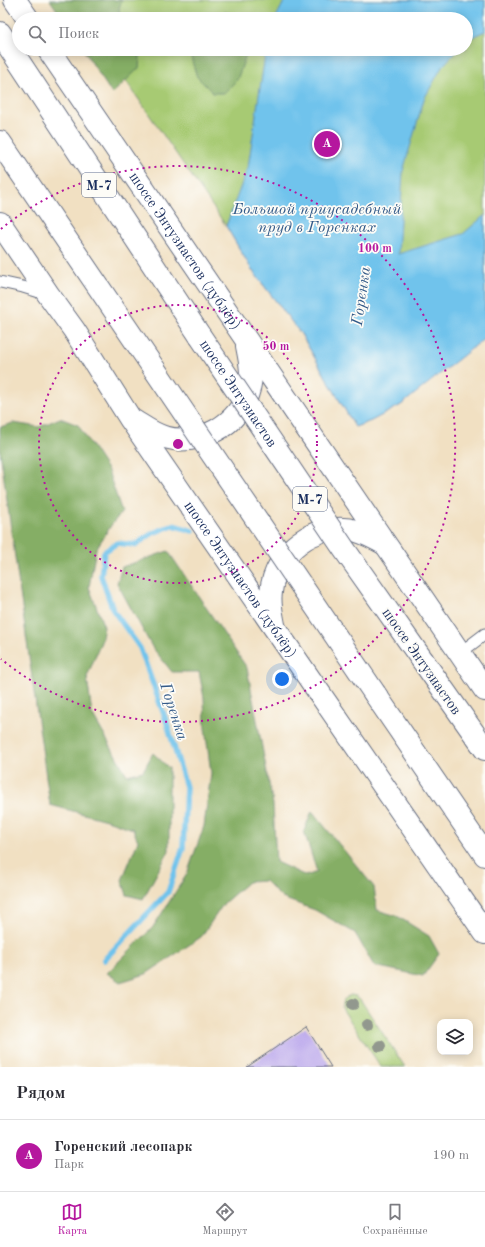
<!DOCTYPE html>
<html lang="ru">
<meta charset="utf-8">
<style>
:root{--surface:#fff;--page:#f2f2f3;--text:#2b2b33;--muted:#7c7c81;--line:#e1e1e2;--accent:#b5179e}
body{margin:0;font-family:"Old Standard TT",serif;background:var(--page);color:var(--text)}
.controls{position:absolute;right:12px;bottom:12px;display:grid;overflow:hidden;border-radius:8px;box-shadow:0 2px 10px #0003}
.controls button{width:36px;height:36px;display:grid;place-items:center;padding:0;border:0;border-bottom:1px solid var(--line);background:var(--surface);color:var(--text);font:20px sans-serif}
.you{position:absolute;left:282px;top:679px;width:14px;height:14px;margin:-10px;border:3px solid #fff;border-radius:50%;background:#1a73e8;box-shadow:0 0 0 6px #1a73e833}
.badge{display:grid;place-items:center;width:26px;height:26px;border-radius:50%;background:var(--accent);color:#fff;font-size:13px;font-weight:700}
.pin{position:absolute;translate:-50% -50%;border:2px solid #fff;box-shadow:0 1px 4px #0006}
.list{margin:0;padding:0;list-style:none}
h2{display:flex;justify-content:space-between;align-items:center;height:52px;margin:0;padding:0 16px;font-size:17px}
h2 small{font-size:13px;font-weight:400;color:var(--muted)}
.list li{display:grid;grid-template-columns:26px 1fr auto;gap:12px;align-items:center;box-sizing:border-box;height:72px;padding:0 16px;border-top:1px solid var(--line)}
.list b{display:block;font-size:15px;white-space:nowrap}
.list p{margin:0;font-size:13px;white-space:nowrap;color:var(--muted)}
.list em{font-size:13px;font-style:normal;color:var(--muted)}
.icon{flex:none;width:22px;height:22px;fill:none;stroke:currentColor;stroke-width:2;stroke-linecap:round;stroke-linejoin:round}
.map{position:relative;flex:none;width:485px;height:1067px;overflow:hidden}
.search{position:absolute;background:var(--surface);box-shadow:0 2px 10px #0003;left:12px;right:12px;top:12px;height:44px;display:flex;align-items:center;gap:10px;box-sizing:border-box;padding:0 14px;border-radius:22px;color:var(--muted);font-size:15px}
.sheet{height:124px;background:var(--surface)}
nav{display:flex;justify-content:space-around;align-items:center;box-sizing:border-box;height:56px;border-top:1px solid var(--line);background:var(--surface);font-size:11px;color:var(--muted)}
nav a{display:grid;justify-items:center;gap:2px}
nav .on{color:var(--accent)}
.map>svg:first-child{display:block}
.green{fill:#a7ca73;stroke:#617c68}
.forest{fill:#85ae65;stroke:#506e62}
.water{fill:#6fc3ec;stroke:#4579a5}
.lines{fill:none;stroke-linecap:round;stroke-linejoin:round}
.stream{stroke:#6fc3ec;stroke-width:5.5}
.building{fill:#b49feb}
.service-casing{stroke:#666d81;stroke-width:13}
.primary-casing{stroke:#666d81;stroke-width:24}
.trunk-casing{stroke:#666d81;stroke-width:24}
.service{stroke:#fff;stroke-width:11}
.primary{stroke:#fff;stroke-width:22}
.trunk{stroke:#fff;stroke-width:22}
.trunk-bridge-casing{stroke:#666d81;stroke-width:24;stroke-linecap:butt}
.trunk-bridge{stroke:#fff;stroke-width:22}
.tree{fill:#92988e}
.ring{fill:none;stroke:#b5179e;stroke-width:2;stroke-dasharray:2 4}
.labels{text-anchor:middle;stroke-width:3.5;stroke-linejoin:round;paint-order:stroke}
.shield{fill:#fdfcf7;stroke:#5f6c8c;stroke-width:1}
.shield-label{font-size:14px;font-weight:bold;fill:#1b2f5e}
.street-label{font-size:15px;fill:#1b2f5e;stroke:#fdfcf7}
.water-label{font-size:16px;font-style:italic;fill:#345b89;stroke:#fdfcf7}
.centre{fill:#b5179e;stroke:#fdfcf7;stroke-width:2}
.ring-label{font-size:12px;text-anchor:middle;font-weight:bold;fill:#b5179e;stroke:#fdfcf7;stroke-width:3.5;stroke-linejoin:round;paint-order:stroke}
</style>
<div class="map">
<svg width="485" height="1067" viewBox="0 0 485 1067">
<rect width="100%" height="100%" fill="#fdfcf7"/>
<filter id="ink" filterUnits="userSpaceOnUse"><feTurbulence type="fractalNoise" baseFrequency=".025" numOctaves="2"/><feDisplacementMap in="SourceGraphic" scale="8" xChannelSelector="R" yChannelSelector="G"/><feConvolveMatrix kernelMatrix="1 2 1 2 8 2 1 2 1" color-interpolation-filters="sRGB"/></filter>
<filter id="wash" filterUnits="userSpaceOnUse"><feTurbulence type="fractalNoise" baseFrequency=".012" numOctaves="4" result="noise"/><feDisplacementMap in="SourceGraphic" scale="16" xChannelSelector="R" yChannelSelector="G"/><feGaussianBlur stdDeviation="0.9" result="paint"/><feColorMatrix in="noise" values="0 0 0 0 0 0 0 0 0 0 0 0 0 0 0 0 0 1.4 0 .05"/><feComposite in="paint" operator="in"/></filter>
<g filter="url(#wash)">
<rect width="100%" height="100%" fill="#f1e0c2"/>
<g class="green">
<polygon points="70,0 485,0 485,335 401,405 371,421 355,427 301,334 252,270 226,226 104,49 466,49 466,19 83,19"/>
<path d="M 351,995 L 356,996 L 360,999 L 405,1067 L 381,1067 L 343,1010 C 340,1002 343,998 351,995 Z"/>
</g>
<g class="forest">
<polygon points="50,0 122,0 119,8 120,19 63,19"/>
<polygon points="225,12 247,19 202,19 204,17"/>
<polygon points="83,49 137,49 140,57 139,68 112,94"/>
<polygon points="191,49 248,49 237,80 224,93 213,93 197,77 192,61"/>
<polygon points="60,418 78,425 108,471 122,512 112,524 96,549 89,587 104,627 101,642 87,677 92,714 127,775 143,771 153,753 169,768 169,851 143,899 127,895 122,880 138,841 133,829 110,821 50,805 0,451 0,427 13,423 39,427"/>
<polygon points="168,551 247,668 273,804 276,862 306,876 317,872 304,831 312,811 374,887 377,910 397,916 429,936 439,954 423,976 374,966 355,933 315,910 282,898 265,881 248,882 224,903 201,937 146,974 120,982 107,973 153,927 187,874 204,826 211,773 205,728 204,698 199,672 172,672 152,647 117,583 122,567"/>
</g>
<g class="water">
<polygon points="285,0 485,0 485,31 466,40 466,19 275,19"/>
<polygon points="266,49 458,49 442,67 424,99 403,171 398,254 463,234 485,215 485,338 401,405 371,421 355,427 301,334 252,270 226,226 248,167"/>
</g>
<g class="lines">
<polyline class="stream" points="104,960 168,892 183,848 186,787 167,723 140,648 113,610 101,576 104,552 117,543 135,545 153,533 173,525 193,531"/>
</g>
<g id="blocks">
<polygon class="building" points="306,1027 331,1067 247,1067"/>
</g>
</g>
<g filter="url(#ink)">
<use href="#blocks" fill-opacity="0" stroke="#666d81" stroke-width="1"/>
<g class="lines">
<defs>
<g id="service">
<polyline points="0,282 23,287 46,294"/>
<polyline points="460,653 485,634"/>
</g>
<g id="primary">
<polyline points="15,0 28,19"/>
<path id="s1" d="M 48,49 L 485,690"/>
<path id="s2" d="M 0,223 L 48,294 L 74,330 L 131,420 L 485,933"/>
<path d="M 134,421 C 144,427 153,434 164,437 C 199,447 240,425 249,389 C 253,374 250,361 247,346"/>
<path d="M 274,625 C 272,614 269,603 271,592 C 275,551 316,520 357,531 C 367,534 376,539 385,544"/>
</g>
<g id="trunk">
<polyline points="0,33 200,336"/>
<polyline points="0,142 155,370"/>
<polyline points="423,661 485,749"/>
<polyline points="375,694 485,855"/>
</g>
</defs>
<use href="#service" class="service-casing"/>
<use href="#primary" class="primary-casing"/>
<use href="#trunk" class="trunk-casing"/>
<use href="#service" class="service"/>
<use href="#primary" class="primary"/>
<use href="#trunk" class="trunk"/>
<defs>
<g id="trunk-bridge">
<path id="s3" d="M 200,336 L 344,549 L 423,661"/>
<polyline points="155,370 375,694"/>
</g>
</defs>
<use href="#trunk-bridge" class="trunk-bridge-casing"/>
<use href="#trunk-bridge" class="trunk-bridge"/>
</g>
<g class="tree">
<circle cx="353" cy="1004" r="6"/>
<circle cx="367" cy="1025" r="6"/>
<circle cx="380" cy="1046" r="6"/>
</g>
</g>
<g class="ring">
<circle cx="178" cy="444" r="139"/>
<path d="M1 229A278 278 0 1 1 1 659"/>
</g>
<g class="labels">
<g class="shield">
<rect x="82" y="173" width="34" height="24" rx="3"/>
<rect x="293" y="487" width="34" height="24" rx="3"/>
</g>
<g class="shield-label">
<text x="99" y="190">М-7</text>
<text x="310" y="504">М-7</text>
</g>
<g class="street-label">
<text dy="5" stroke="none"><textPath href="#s1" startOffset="244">шоссе Энтузиастов (дублёр)</textPath></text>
<text dy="5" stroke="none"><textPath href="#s3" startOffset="69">шоссе Энтузиастов</textPath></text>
<text dy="5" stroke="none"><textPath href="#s2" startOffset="430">шоссе Энтузиастов (дублёр)</textPath></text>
<text transform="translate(422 661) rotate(55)" y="5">шоссе Энтузиастов</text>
</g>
<g class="water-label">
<text x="317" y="214">Большой приусадебный<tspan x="317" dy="18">пруд в Горенках</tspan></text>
<text transform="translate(360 296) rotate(-82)" y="6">Горенка</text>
<text transform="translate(175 711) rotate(72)" y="6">Горенка</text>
</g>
</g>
<circle cx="178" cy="444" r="6" class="centre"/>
<g class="ring-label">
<text x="375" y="252">100 m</text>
<text x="276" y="350">50 m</text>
</g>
</svg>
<div class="controls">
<button><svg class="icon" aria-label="layers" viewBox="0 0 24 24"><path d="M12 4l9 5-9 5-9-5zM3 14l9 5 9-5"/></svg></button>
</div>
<div class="you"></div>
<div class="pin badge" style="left:327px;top:144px">A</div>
<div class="search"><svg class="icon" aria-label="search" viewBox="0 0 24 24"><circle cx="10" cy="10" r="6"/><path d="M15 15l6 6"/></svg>Поиск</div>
</div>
<section class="sheet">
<h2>Рядом<small></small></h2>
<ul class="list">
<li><span class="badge">A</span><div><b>Горенский лесопарк</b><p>Парк</p></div><em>190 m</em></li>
</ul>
</section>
<nav>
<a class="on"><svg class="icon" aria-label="map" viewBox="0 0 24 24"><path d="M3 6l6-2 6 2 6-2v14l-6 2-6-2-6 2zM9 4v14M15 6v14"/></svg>Карта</a>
<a><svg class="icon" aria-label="directions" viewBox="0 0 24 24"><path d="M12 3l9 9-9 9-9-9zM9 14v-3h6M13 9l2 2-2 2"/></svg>Маршрут</a>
<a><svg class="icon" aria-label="saved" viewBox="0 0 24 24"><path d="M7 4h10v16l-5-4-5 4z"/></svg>Сохранённые</a>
</nav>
